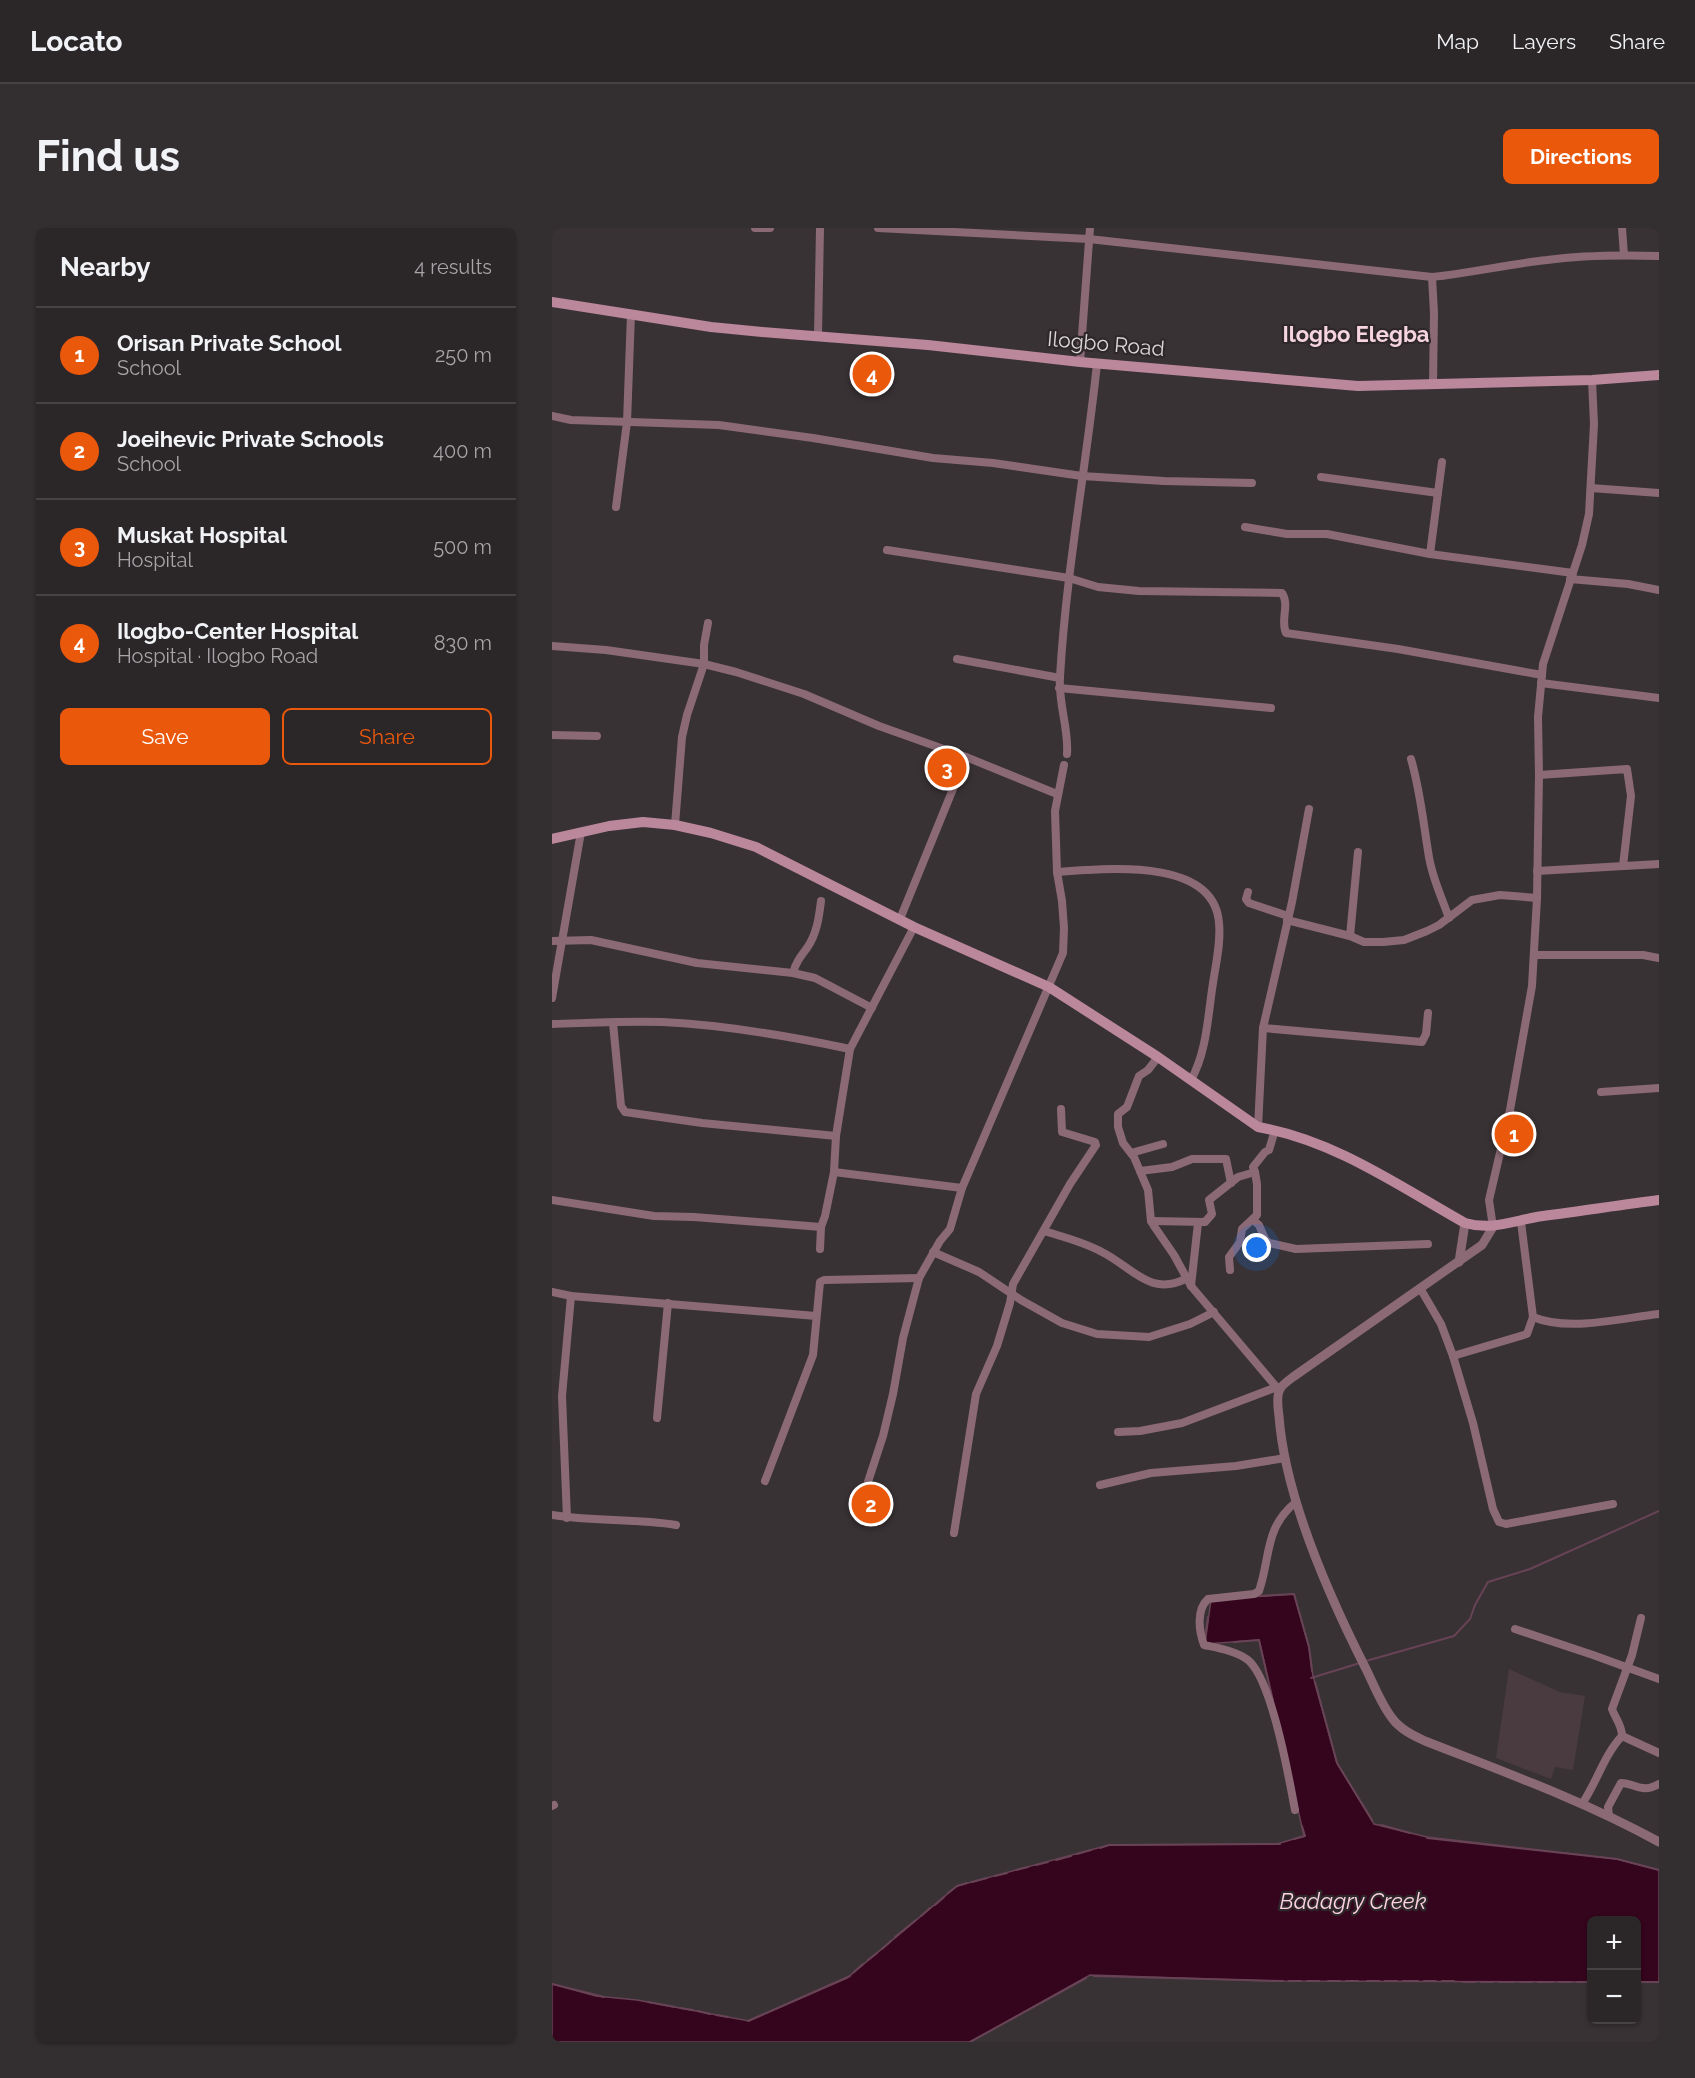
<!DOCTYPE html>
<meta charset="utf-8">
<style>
:root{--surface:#2b2628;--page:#332e30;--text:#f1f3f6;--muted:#a6a5a8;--line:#474345;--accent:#ea580c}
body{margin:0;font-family:Raleway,sans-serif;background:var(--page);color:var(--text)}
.controls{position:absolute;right:18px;bottom:18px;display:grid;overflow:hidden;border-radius:9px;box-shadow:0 2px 4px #0004}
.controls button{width:54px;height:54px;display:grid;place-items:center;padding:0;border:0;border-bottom:2px solid var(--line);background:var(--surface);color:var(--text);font:30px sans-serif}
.you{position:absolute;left:705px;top:1020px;width:21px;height:21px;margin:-15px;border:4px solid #fff;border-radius:50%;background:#1a73e8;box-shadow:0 0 0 9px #1a73e833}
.badge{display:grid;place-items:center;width:39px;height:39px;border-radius:50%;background:var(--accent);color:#fff;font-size:20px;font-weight:700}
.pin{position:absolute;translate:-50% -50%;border:3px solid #fff;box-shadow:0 2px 6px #0006}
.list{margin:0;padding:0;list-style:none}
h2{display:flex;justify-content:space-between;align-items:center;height:78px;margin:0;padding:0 24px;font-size:26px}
h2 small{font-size:20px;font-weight:400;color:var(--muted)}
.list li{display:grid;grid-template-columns:39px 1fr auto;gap:18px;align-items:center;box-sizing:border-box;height:96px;padding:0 24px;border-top:2px solid var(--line)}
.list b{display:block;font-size:22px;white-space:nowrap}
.list p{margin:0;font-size:20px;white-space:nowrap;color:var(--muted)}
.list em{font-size:20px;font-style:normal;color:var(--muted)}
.actions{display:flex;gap:12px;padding:18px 24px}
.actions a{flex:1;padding:14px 0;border:2px solid var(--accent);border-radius:9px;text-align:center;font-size:21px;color:var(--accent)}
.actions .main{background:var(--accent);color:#fff}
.map{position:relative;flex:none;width:1107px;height:1814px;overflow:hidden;border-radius:9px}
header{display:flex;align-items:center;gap:36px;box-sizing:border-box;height:84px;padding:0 30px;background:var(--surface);border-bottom:2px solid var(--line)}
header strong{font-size:28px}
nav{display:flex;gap:33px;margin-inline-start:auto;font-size:21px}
.intro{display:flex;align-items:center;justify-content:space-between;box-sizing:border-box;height:144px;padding:0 36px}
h1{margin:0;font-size:42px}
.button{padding:15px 27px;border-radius:9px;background:var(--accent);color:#fff;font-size:21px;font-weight:700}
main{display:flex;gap:36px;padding:0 36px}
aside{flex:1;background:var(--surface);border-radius:9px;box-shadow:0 2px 4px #0004}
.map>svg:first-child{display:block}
.built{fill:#493b40}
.water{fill:#35041d;stroke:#674355;stroke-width:1.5}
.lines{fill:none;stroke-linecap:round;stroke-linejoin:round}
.stream{stroke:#674355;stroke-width:2}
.minor{stroke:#8b6a76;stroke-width:8}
.tertiary{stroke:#8b6a76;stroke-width:9}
.secondary{stroke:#bb879b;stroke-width:10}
.labels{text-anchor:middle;stroke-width:4.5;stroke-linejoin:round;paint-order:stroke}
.street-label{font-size:21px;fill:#dbd6d7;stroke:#2f282b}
.neighbourhood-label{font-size:22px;font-weight:bold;fill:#f6d5e1;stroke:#2f282b}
.water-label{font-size:22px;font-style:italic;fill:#ffd3e3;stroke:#2f282b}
</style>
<header>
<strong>Locato</strong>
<nav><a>Map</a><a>Layers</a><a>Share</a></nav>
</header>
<div class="intro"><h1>Find us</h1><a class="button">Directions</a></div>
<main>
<aside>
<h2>Nearby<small>4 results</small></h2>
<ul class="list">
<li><span class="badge">1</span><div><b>Orisan Private School</b><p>School</p></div><em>250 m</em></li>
<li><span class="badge">2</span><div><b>Joeihevic Private Schools</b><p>School</p></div><em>400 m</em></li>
<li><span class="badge">3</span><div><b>Muskat Hospital</b><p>Hospital</p></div><em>500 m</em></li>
<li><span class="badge">4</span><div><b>Ilogbo-Center Hospital</b><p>Hospital · Ilogbo Road</p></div><em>830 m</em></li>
</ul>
<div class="actions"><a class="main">Save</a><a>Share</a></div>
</aside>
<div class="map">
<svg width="1107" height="1814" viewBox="0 0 1107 1814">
<rect width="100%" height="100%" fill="#393235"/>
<g class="built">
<polygon points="313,124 332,127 327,170 308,165"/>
<polygon points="957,1441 1008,1464 1033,1468 1021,1542 1003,1539 999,1551 944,1530"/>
</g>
<polygon class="water" points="742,1366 757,1419 761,1448 785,1535 822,1596 875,1609 1065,1631 1107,1642 1107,1754 1085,1754 1084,1692 1040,1692 1039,1754 718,1753 538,1747 418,1814 0,1814 0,1756 44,1768 85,1772 197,1793 295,1750 405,1658 557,1617 725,1616 752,1608 707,1412 653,1416 659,1372"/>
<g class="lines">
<g class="stream">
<polyline points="707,1368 742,1366 757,1419 760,1443"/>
<polyline points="653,1410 656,1389"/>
<polyline points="682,1414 707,1412 721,1473"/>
<polyline points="814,1433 902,1408 918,1391 923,1377 936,1354 978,1341 1107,1283"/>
<polyline points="759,1450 808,1435"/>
<polyline points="763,1454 785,1535 820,1592"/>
<polyline points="829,1597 858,1605"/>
<polyline points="875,1610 1065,1631 1107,1642"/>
<polyline points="742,1611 753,1608 750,1598"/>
<polyline points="548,1620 557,1617 728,1616"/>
<polyline points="525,1626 539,1622"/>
<polyline points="504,1632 519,1628"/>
<polyline points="484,1637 496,1634"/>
<polyline points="464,1642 476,1639"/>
<polyline points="443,1648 455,1645"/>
<polyline points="420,1654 435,1650"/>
<polyline points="396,1665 405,1658 415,1655"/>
<polyline points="383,1677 392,1669"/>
<polyline points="369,1688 378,1680"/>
<polyline points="343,1709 364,1692"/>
<polyline points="330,1721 339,1713"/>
<polyline points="316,1732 325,1725"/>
<polyline points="302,1744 311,1736"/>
<polyline points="542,1748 731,1753"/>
<polyline points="737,1753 749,1753"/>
<polyline points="755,1753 767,1753"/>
<polyline points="776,1753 788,1753"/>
<polyline points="794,1753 806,1753"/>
<polyline points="815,1753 827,1753"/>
<polyline points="833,1753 845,1753"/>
<polyline points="851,1753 866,1753"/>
<polyline points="872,1753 884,1753"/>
<polyline points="890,1753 902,1753"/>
<polyline points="911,1754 923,1754"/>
<polyline points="929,1754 941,1754"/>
<polyline points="947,1754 962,1754"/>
<polyline points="968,1754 980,1754"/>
<polyline points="986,1754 1001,1754"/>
<polyline points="1007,1754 1019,1754"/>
<polyline points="1025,1754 1040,1754"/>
<polyline points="1084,1754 1107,1754"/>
<polyline points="0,1756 52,1769"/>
<polyline points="96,1774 123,1779"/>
<polyline points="128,1780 141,1782"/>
<polyline points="146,1783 158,1786"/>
<polyline points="164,1787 176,1789"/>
<polyline points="196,1793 298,1748"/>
<polyline points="418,1814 534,1750"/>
</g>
<g class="minor">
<polyline points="203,0 218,0"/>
<path d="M 326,0 L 537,11 L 880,49 C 919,45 957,36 995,32 C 1032,27 1070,27 1107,28"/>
<polyline points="1070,0 1072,27"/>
<polyline points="880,49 882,85 881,156"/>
<polyline points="266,108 268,0"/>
<polyline points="528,134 538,0"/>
<polyline points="0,188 19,192 167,197 261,210 381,230 441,235 530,248 612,253 700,255"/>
<polyline points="769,249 886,265"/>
<polyline points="1039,260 1107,265"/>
<polyline points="64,279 75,194 79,86"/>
<polyline points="693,299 735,306 775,306 878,326 1021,345"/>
<path d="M 335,322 L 517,350 L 546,359 L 587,363 L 730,365 C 738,377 728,392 734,405 L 846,421 L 990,447"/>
<polyline points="878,326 890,234"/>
<polyline points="1018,351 1076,356 1107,362"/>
<polyline points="0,418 54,422 152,436 184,444 252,466 327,498 414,529 505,566"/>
<polyline points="405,431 508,450"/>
<polyline points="989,455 1107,470"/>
<polyline points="507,460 719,480"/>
<polyline points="0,507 45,508"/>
<path d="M 515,526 C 517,501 506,475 508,449 C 514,344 534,240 545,136"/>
<path d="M 859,531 C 868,562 871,592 876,623 C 879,646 889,668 897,690"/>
<polyline points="987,547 1075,541 1079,568 1071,638"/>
<polyline points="123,597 130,509 135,487 152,436 152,417 156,395"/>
<polyline points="985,643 1107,636"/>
<path d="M 505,644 C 551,641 662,628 667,695 C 669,715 664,735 661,755 C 656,786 655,824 639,852"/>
<polyline points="696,664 694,671 697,675 736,688"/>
<polyline points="348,691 414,529"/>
<polyline points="735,692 798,708 812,714 831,714 852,712 875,703 887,697 920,672 948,667 985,670"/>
<polyline points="798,708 806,624"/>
<polyline points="0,713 39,712 145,735 241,745 263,750 320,780"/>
<polyline points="982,727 1091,727 1107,730"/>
<path d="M 241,745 C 244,734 249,728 255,720 C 265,706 267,689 269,673"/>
<polyline points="0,770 29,604"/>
<polyline points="61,795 69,878 73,884 150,895 284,908"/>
<path d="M 0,796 C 37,795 74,793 111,794 C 174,797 237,808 298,821"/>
<polyline points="711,800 870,814 874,806 876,785"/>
<polyline points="606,829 596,842 587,848 575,879 566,886 566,899 571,915 582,929 596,962 599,993 602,998 622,1027 639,1058 727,1162"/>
<polyline points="1049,864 1107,860"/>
<polyline points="706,899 711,800 740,674 757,581"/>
<polyline points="579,925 611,916"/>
<polyline points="588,943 620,939 640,931 674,931 679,955"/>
<polyline points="282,944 410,960"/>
<polyline points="0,972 102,988 142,989 269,999"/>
<polyline points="701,992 707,997 713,1011 717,1015 744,1021 876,1016"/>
<polyline points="599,993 653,994 660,986 657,972 686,949 703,944 701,939 713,924 717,922 723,902"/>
<path d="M 969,994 L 981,1089 C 1017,1104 1069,1090 1107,1086"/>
<polyline points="941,999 937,972 958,882 980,758 985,670 987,547 986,489 991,436 1030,317 1037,286 1042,196 1040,152"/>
<path d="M 492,1003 C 511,1009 532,1014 550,1024 C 580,1039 599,1070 635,1050"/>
<polyline points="268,1021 269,999 273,988 282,944 284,908 298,821 362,699"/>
<polyline points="381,1024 427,1044 469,1072 510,1095 545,1106 597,1109 638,1096 662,1084"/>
<polyline points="678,1042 677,1029 688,1014 690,1001 705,987 705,956 703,944"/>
<polyline points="639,1058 646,995"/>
<polyline points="868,1060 889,1096 901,1128 921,1195 941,1281 947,1294 954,1296 1061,1276"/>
<polyline points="0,1064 19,1068 264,1088"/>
<polyline points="901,1128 975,1106 981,1089"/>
<polyline points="105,1190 116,1075"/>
<polyline points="566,1204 588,1203 630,1195 725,1159"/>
<polyline points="213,1253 261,1127 268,1054 272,1052 367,1050"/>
<polyline points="548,1257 599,1245 684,1238 733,1230"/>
<polyline points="311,1269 331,1208 341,1166 351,1110 367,1050 388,1013 398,1001 410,960 511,725 512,700 510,673 505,644 503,583 512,537"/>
<path d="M 0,1287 C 41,1294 83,1290 124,1297"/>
<polyline points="15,1290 10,1168 19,1068"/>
<polyline points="402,1305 424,1166 445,1118 458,1075 461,1056 518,956 544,917 543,914 510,904 509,881"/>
<polyline points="963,1401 1041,1427 1107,1451"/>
<polyline points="1070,1508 1107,1525"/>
<path d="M 1030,1576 C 1045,1554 1052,1527 1070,1508 C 1070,1497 1064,1492 1060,1481 L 1080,1427 L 1089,1390"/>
<polyline points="0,1578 2,1577"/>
<path d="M 743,1582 C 737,1550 720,1452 696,1432 C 684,1423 666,1420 652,1417 C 647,1403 644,1382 656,1371 L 702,1366 L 707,1363 C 719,1328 712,1300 744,1274"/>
<path d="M 1057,1588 L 1056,1579 L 1069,1555 C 1083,1555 1090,1566 1107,1556"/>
</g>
<g class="tertiary">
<path d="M 941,999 L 930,1017 L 741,1149 C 737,1152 730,1157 728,1161 C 724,1168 726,1181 727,1188 C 733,1270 777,1368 814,1441 C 822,1457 829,1476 840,1490 C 848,1501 860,1507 873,1513 C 952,1544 1033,1573 1107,1614"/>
<polyline points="907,1034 913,995"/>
</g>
<g class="secondary">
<polyline points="0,74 159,99 210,104 376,117 528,134 806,158 1040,152 1107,147"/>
<path d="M 0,611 L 57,598 L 91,594 L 123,597 L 159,605 L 204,619 L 362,699 L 497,759 L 606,829 L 706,899 C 782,912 847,958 913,995 C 941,1003 963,992 991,988 C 1030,983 1068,977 1107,972"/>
</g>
</g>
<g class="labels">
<g class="street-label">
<text transform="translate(554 116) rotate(5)" y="7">Ilogbo Road</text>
</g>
<g class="neighbourhood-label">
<text x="804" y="114">Ilogbo Elegba</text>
</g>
<g class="water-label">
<text x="801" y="1681">Badagry Creek</text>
</g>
</g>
</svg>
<div class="controls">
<button>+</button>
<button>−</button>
</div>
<div class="you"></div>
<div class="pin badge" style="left:962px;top:906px">1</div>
<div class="pin badge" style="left:319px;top:1276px">2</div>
<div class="pin badge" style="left:395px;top:540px">3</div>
<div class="pin badge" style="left:320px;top:146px">4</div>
</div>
</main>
